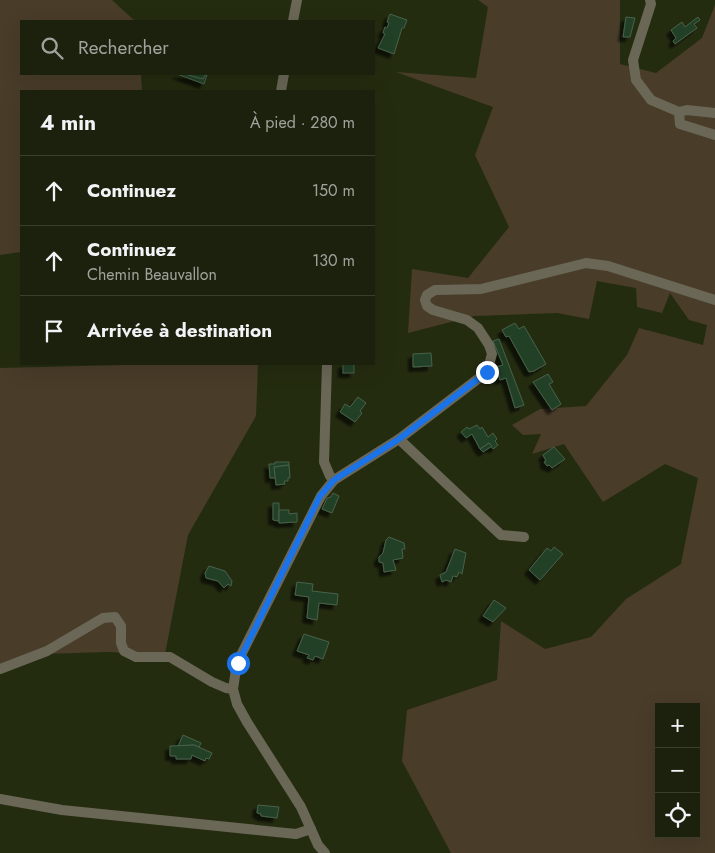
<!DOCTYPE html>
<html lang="fr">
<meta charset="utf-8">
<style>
:root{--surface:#1b210c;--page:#242915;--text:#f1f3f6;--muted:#a0a39d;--line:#393e2d}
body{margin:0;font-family:Jost,sans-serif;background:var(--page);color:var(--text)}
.controls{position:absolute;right:15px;bottom:15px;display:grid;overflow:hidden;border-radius:0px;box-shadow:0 5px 20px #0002}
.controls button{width:45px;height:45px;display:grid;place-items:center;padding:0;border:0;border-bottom:1px solid var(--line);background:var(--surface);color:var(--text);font:25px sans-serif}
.stop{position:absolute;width:15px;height:15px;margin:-11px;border:4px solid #1a73e8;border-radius:50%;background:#fff}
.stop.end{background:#1a73e8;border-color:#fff;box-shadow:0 1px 5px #0008}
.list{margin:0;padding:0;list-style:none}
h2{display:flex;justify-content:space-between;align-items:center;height:65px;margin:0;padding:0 20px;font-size:21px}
h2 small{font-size:16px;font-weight:400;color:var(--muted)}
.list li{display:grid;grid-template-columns:32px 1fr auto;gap:15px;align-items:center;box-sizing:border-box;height:70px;padding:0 20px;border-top:1px solid var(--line)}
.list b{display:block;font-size:19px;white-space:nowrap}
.list p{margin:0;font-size:16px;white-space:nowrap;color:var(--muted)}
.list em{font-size:16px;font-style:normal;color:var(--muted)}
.icon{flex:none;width:28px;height:28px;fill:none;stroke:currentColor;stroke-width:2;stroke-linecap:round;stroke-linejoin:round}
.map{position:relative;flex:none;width:715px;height:853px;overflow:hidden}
.search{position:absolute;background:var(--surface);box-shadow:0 5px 20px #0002;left:20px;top:20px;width:355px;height:55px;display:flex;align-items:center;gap:12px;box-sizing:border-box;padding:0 18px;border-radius:0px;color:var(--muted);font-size:19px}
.panel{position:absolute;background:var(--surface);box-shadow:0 5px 20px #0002;left:20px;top:90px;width:355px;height:275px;border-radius:0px}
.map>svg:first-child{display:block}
.green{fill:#493c29;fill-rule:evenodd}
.building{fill:#244128;stroke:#48614a;filter:url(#shadow)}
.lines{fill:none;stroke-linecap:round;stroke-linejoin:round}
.minor{stroke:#6a6757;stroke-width:10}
.route{stroke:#1a73e8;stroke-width:6}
</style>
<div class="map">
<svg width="715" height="853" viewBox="0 0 715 853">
<defs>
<filter id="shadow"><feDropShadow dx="-4.5" dy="4.5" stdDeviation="1" flood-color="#0009"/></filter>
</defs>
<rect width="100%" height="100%" fill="#242c10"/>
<g class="green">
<polygon points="0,0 112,0 135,21 21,21 21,74 141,74 142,91 21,91 21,252 0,255"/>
<path d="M 478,0 L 620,0 L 620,64 L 656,73 L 702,38 L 715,5 L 715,853 L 451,853 L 402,761 L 407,710 L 497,680 L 501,621 L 545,649 L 591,637 L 626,599 L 681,564 L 698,478 L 665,464 L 603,502 L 564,444 L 532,454 L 541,434 L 523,435 L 512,425 L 540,409 L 586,406 L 627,355 L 639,328 L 703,345 L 707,325 L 689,320 L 670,293 L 662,313 L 637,307 L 636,288 L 597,281 L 589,319 L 557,313 L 474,316 L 408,333 L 412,269 L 468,278 L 509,227 L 475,155 L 493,107 L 396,72 L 476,78 L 488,7 ZM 659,707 L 696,707 L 696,834 L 659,834 Z"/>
<polygon points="162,364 258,364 256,416 188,535 165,654 106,652 43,654 0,672 0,368"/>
</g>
<g class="building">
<polygon points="390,14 407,20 404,28 402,28 394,54 378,48 385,34 383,33 385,27 387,28 389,23 387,22"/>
<polygon points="626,17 635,18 630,37 623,37"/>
<polygon points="698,17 700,20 694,24 697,28 675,44 673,41 676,38 671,30 682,22 685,27"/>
<polygon points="177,74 185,74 203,79 205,75 207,75 204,84"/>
<polygon points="185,74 207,74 205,75 203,79"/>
<polygon points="515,323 519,329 524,326 546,364 534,371 529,372 509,336 506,337 502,330"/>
<polygon points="499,339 524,405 515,408 506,378 500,380 496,367 503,365 493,341"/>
<polygon points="431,353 432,366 413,367 413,354"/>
<rect x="343" y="364" width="11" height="9"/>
<polygon points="548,374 553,382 549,384 561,404 552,410 533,382"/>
<polygon points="358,397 366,403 360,411 362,413 355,422 340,412 345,404 350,407"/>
<polygon points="477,425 480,429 482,427 488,437 493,433 497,439 495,441 498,445 493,449 489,443 480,449 472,434 466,438 461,432 467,427 469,429"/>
<polygon points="489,443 492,446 483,452 480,449"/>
<polygon points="554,447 565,459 552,468 549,465 547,466 544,462 546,461 543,455"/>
<polygon points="275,462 289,462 289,465 274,467 276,478 270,478 269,464 275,464"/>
<polygon points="289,465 290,478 288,478 288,481 284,481 285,484 276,485 274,467"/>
<polygon points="333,493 339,496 332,513 322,509 327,498 331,497"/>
<polygon points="273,503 279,503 279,521 273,520"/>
<polygon points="279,510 289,510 289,514 297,513 297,522 279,523"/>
<polygon points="389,537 404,543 405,549 402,549 403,558 393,560 396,570 384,572 383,563 379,562 379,557 383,553 386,540"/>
<polygon points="554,547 563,554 540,580 529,570 547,548 551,551"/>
<polygon points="455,549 466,553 462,574 459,572 457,577 453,576 451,582 446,580 442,582 440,575 446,572"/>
<polygon points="209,566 225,571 232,581 231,586 228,584 224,588 218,581 206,578 205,573"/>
<polygon points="297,582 313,584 312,591 338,594 337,605 319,603 317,620 307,618 309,597 295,595"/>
<polygon points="494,600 506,608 493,622 483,616"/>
<polygon points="304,634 329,642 323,659 315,656 313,660 307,658 309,655 297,651"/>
<polygon points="183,735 201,743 199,747 194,745 178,746"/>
<polygon points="194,745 212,753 209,759 206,758 205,761 192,755 191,759 176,759 176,756 170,756 170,746"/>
<polygon points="258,805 279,807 277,818 261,816 261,814 257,813"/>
</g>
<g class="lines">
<g class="minor">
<polyline points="650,0 651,4 633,60 636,80 651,100 679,112"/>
<polyline points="293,21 297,0"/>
<polyline points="281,91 284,74"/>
<polyline points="715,113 687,110 679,112 680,124 715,135"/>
<polyline points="327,364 324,462 330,476 334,480"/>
<polyline points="399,439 501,535 524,537"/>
<polyline points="0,669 47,651 103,618 115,617 121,626 121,643 124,651 136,657 170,657 212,682 226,688 233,689"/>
<polyline points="0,799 62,810 296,834 311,829"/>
<polyline points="325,853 318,845 301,807 247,722 237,704 233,689 237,663 321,496 334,480 399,439 487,372 492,354 489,345 478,328 467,320 433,310 427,306 425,300 427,295 435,290 481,289 586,263 608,266 715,300"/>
</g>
</g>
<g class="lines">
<polyline class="route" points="238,663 320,496 334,480 399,439 487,372"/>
</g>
</svg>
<div class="controls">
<button>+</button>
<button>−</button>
<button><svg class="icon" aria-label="locate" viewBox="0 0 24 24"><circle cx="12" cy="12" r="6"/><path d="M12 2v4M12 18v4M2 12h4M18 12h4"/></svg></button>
</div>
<div class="stop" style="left:238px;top:663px"></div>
<div class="stop end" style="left:487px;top:372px"></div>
<div class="search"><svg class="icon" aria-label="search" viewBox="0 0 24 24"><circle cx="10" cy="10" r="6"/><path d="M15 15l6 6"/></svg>Rechercher</div>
<section class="panel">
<h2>4 min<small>À pied · 280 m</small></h2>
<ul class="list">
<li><svg class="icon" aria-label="ahead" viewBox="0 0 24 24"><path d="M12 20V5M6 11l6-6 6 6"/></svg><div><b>Continuez</b></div><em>150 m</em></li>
<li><svg class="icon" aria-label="ahead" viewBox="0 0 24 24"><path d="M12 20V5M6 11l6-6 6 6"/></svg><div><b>Continuez</b><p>Chemin Beauvallon</p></div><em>130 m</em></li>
<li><svg class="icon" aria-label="arrive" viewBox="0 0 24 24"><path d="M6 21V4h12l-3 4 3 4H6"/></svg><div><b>Arrivée à destination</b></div></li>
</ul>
</section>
</div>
